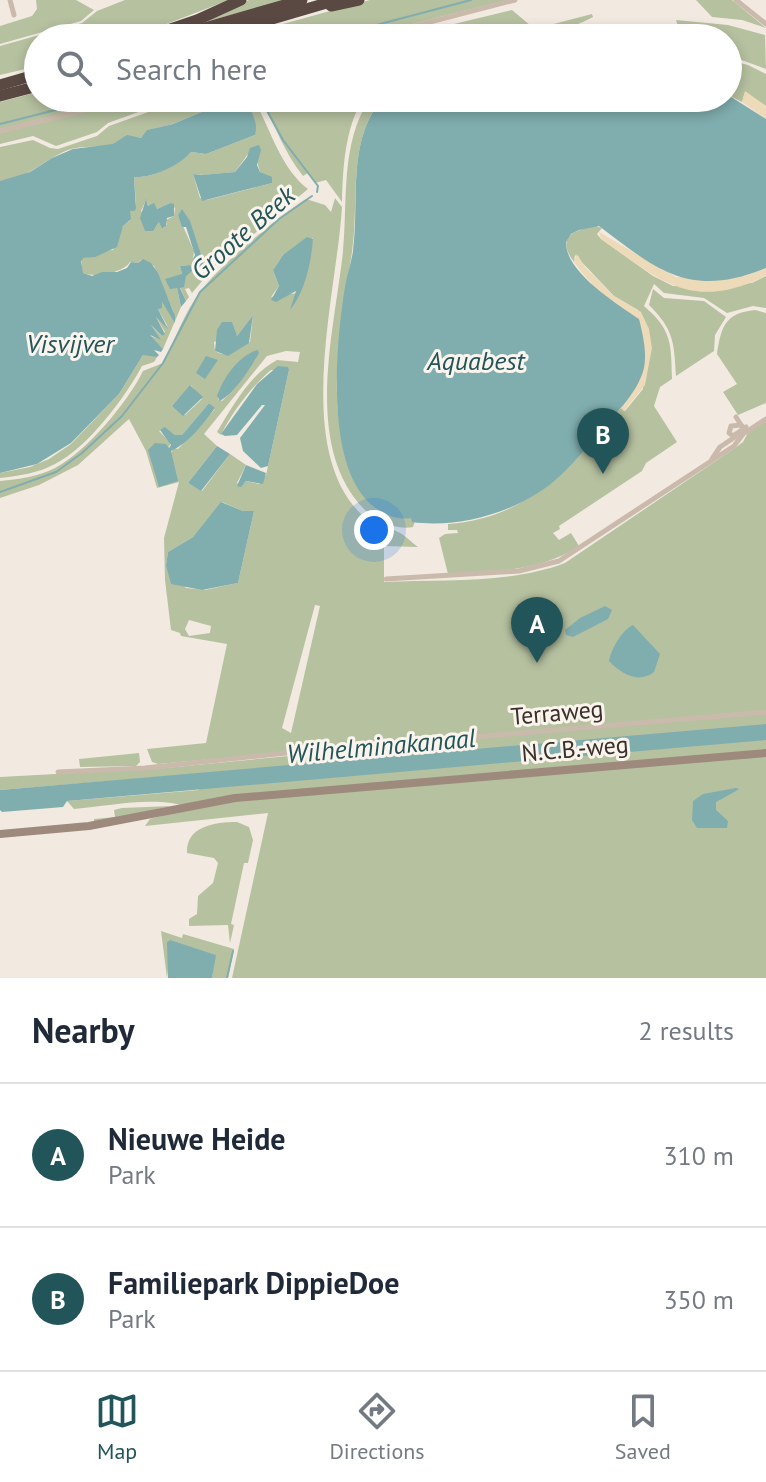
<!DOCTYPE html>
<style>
:root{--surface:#fff;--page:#f6f6f7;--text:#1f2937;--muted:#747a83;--line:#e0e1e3;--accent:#215559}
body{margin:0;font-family:"PT Sans",sans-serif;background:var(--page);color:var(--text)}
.you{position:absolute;left:374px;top:530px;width:28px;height:28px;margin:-20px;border:6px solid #fff;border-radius:50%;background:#1a73e8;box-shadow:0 0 0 12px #1a73e833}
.badge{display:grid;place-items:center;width:52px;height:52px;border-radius:50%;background:var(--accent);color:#fff;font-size:26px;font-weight:700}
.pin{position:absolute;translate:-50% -66px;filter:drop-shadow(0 2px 4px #0008)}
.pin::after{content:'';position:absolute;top:42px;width:28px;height:24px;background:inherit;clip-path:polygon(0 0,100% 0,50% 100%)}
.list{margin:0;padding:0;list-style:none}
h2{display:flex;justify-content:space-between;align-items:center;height:104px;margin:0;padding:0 32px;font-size:34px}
h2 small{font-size:26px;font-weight:400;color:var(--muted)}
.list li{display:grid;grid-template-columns:52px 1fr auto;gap:24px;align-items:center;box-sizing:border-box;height:144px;padding:0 32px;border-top:2px solid var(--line)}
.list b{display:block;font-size:30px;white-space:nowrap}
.list p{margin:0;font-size:26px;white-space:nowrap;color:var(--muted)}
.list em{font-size:26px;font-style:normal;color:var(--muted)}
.icon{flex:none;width:44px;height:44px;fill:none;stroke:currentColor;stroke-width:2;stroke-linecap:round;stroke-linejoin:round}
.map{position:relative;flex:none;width:766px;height:978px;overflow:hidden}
.search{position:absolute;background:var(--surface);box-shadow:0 4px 12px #0003;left:24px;right:24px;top:24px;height:88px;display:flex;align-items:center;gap:20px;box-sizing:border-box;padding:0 28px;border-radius:44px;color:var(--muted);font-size:30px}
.sheet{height:392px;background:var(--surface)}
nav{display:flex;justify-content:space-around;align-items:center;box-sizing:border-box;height:112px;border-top:2px solid var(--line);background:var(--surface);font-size:22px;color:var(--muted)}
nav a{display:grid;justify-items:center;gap:4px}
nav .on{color:var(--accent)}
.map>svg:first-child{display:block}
.green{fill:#b6c1a0;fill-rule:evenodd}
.sand{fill:#ecdab9}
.water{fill:#80adae}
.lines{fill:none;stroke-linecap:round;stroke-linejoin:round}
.stream{stroke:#80adae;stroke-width:2}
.street{stroke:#cabaac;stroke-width:5}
.secondary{stroke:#9e897d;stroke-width:8}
.highway{stroke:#594942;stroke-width:11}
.labels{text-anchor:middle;stroke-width:6;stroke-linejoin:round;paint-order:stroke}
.street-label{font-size:24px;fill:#392f2b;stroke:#faf4ed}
.water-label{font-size:26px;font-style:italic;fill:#215559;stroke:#faf4ed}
</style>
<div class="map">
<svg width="766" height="978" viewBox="0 0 766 978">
<rect width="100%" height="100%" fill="#f2eae0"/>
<g class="green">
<polygon points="36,0 76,0 94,10 81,21 0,44 0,26 32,16 37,9"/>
<polygon points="125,0 229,0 130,38 38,38 38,66 0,75 0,46 82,23 97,11"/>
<polygon points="249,0 285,0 199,24"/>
<polygon points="370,0 507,0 357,38 263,38 261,30"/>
<polygon points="696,0 732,0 766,28 742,20 712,17"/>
<polygon points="512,10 531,26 479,25 456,30 441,38 422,38 425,31"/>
<path d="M 592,14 L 593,17 C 575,26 562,32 542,27 Z"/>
<polygon points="676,20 728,25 765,35 766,69 728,55 728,38 682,38"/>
<polygon points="476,29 506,29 500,38 449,38 464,31"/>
<polygon points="728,60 748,65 766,74 766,106 745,92 742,102 728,95"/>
<polygon points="38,92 38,98 125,98 0,129 0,102"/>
<polygon points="143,98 177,98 108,123 97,132 56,146 33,136 0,144 0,133"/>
<path d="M 188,98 L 235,98 L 173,124 L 148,130 L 141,138 C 126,136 125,142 112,145 C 97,148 83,145 68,150 C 45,159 26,180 0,181 L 0,147 L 33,140 L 50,148 L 58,149 L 97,136 L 109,126 Z"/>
<path d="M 242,98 L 253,98 C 270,127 280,168 308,189 L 213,268 L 192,293 L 189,288 L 185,289 L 189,297 L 186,301 L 180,287 L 190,265 L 180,266 L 182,274 L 177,288 L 181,307 L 163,349 L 150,336 L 160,339 L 150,325 L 162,336 L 165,332 L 156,317 L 168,327 L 158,309 L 162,302 L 167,309 L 174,313 L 154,266 L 141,260 L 138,263 L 130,262 C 123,273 95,278 83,273 L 81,268 L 82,258 C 95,257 101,251 113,250 L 123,226 L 130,220 L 130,211 L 136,204 L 134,177 C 154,178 177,166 191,152 L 206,154 L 255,135 L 254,118 ZM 248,154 L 257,161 L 260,172 L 272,183 L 207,200 L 200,198 L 193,174 L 204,175 L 235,172 ZM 146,200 L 149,207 L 157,209 L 170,203 L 175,208 L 174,216 L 166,220 L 167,225 L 159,222 L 155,228 L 141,211 ZM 182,210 L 205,267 L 198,271 L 193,259 L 194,251 L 178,215 Z"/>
<path d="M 260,98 L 277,98 C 285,110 299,113 306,98 L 363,98 C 345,130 343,165 342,202 L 326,180 L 315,183 L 308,173 L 303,176 C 284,153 275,124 260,98 Z"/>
<path d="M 370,98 L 383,98 C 346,141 360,201 352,252 C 340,332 322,411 358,488 L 412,518 L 415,521 L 413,527 C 396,530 376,522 364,509 C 302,445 335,329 343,251 C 348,199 340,144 370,98 Z"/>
<path d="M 335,198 L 342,207 C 337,292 293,445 360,513 C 377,529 383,523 398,532 C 405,535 411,542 418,547 L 384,546 L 384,582 C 443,579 510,584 565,563 L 735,448 L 743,442 L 749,431 L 766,421 L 766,978 L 232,978 L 268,813 L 145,826 L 150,819 L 191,808 C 156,795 111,806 74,809 L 67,801 L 199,790 L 194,774 L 0,790 L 0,777 L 166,768 L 288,756 L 289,752 L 158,764 L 152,762 L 147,749 L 206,743 L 227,644 L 181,636 L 180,633 L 171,630 L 165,580 L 164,538 L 179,482 L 157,488 L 146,451 L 129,419 L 78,465 L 39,485 L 0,498 L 0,481 C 18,479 38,477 55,468 C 86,452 128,402 143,371 L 163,363 C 175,340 184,313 200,292 C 221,264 276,218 306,199 L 325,205 L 331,212 ZM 313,238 L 304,283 L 297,293 L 271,297 L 279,286 L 273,270 L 283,255 ZM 253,315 L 250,342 C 237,348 229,360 215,351 L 214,342 L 235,334 L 237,336 ZM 259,351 L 255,360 L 227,396 L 222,401 L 218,399 L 219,390 ZM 286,351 L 300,352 L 298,362 L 277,360 C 250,374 232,407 217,432 L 221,435 C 232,412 251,387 271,370 L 289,370 L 266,475 L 259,484 L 246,481 L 241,486 L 237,483 L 246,465 L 230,454 L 202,491 L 188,483 L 217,446 L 204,434 L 267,356 ZM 191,385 L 202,399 L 185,415 L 172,406 ZM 209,403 L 215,409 L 178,449 L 174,448 L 170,454 L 166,444 L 168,448 L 171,443 L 159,431 L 166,428 L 175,435 L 182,435 ZM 222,502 L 243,511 L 254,511 L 238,583 L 205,590 L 186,588 L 166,565 L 168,552 L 193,537 ZM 315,605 L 320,606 L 291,733 L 282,728 ZM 189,620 L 211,626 L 210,633 L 189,636 L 185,629 Z"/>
<path d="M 596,226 L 602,228 L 597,234 L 601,239 L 653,276 L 673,286 L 752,283 L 766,276 L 766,308 L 753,306 L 727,313 L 704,298 L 664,293 L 654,284 L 644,306 C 672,330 671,343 672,379 L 660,387 L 654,406 L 677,442 L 646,463 L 642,471 L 559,526 L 560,529 L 553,533 L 559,540 L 571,533 L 579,546 C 540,572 493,571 448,574 L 439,538 L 445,534 L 458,533 L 457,530 L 448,530 L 448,524 C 531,518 569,466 621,408 L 625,411 L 643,389 L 638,310 L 614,296 L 575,255 L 574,262 C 556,238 572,230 596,226 Z"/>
<path d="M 653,289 L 664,298 L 704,301 L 726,317 L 715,335 L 714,351 L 676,376 C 674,342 674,330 649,305 Z"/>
<path d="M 755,310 L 766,313 L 766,403 L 738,415 L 723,392 L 737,384 L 717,354 C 721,327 725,313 755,310 Z"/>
<path d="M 148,354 L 157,357 L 154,362 L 142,366 C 125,398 87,448 55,464 C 39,473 18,476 0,478 L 0,473 L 30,467 L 49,459 L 71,444 L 119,394 L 143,355 Z"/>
<polygon points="139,753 140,762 136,766 80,767 79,759"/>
<polygon points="171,806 94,823 94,819 115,817 114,810 122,808"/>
<path d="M 237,822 L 249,827 L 253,840 L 248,863 L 244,863 L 231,924 L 234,925 L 230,943 L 228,925 L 189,926 L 189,919 L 197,914 L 198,896 L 213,883 L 218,863 L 214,858 L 187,853 C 186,826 215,822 237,822 Z"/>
<polygon points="161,931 182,938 183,934 234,949 228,978 212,978 215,955 171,940 167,978"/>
</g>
<g class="sand">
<polygon points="506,29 537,30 565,38 500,38"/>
<polygon points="745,91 766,106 766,119 742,102"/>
<path d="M 599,232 L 676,277 L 745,276 L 766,268 L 766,276 C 691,312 661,281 601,239 Z"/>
<path d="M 577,254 L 585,267 L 614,296 L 641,312 L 649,329 L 652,348 L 645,385 L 624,411 L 621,408 C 653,365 642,359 628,312 C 604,300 590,283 574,262 Z"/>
</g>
<g class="water">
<path d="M 728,95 L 766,119 L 766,268 C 691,299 658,271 599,226 L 579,230 L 571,234 L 566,242 C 565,272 617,304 639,319 C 643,335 647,352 644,368 C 638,392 618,411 602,429 C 589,444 576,461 561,475 C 524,510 463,529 412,522 L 411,518 C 397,520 389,516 377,509 C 323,473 336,343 345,287 C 347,275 351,264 353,251 C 360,200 346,141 383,98 L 728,98 Z"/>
<path d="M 235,98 L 242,98 C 250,108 259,121 255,135 L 206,154 L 191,152 C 179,166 153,178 134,177 L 136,209 L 134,211 L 130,211 L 131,219 L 123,226 L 117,247 L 95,257 L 83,258 L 81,262 L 83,273 L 92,276 L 102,272 L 117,272 L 127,268 L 131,262 L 138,263 L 143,259 L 151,263 L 158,273 L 175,316 L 175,323 L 162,302 L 162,308 L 158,309 L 168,329 L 156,317 L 165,334 L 162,336 L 151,325 L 161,340 L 150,335 L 163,349 L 161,352 L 154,350 L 159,355 L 157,357 L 143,355 L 119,394 L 71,443 L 37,464 L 0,473 L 0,181 L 30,172 L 52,158 L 73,149 L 113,144 L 127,135 L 141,138 L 147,130 L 173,124 Z"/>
<polygon points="259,145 261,150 257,165 260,172 272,177 272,183 202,201 193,174 202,175 235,172 247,157 250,148"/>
<polygon points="146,199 148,206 154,203 157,209 170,203 174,204 174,216 167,218 166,226 162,228 159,222 153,231 145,231 140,218"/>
<polygon points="182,209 190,221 205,267 197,272 193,259 195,255 186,227 182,227 178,215"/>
<path d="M 307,237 L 313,239 C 311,263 305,292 290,310 L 296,291 L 276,302 L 271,300 L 279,286 L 273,270 L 283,255 Z"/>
<polygon points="190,265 193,270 186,276 184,287 180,288 186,301 181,307 177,288 170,289 165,279 182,274 180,266"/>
<polygon points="253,315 249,343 228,356 215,351 217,330 222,322 232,322 237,336"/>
<path d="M 258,350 L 259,353 C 250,369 235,392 220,401 L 217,396 C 223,378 239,355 258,350 Z"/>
<polygon points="206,356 218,360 205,379 196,373"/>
<polygon points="278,366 288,367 289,370 268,466 261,468 243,451 240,438 265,405 262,405 237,435 225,436 221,434 257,384"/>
<polygon points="190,385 203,397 183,416 172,406"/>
<path d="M 209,403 L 215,408 C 202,425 189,443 171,451 L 178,481 L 159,487 L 148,450 L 155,443 L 166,444 L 169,448 L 171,445 L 160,430 L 165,427 L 175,435 L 182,435 Z"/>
<polygon points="217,446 230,454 201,491 188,483"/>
<polygon points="246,465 266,473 263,484 246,481 241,487 237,486"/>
<polygon points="221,502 243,511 254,511 238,583 202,590 171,584 166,565 168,552 193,537"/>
<polygon points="605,606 612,610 608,619 573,637 566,635 565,630 580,618"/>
<path d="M 633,625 L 660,654 L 654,672 C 639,684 621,674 609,661 C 611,649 622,630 633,625 Z"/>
<polygon points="766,724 766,740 67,801 63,807 2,812 0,810 0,790"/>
<polygon points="736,788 739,789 736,791 716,802 716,810 728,821 727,828 697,828 692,820 693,801 703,794"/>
<polygon points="171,940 216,955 212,978 168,978 167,942"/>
</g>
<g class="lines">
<g class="stream">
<polyline points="327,38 471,0"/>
<polyline points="260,98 283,140 318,186 317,192"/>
<polyline points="0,124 103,98"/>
<polyline points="0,492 56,472 82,453 122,416 163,363 200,292 279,219 312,196"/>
<polyline points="227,978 233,951"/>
</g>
<g class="street">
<polyline points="10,0 14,15"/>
<polyline points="736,0 766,24"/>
<polyline points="368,38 515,0"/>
<polyline points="0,131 133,98"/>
<polyline points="736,417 741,425"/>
<polyline points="744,428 741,425 731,426 729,433 733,436 746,427"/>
<polyline points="740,436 766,419"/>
<polyline points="712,459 720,447 735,437"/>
<polyline points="386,579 519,571 559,561 734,446 743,434"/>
<polyline points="58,772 145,768 286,753 766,712"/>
</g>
<polyline class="secondary" points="0,834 89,826 235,798 766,753"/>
<g class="highway">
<polyline points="331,6 359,0"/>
<polyline points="144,38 197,20 241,0"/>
<polyline points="170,38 302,0"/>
<polyline points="207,38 337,0"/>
<polyline points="0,85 38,74"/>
<polyline points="0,96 38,86"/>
</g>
</g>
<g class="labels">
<g class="street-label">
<text transform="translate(557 713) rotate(-5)" y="8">Terraweg</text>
<text transform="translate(575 749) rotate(-5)" y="8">N.C.B.-weg</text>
</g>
<g class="water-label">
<text transform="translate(243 233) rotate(-41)" y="9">Groote Beek</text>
<text x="70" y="353">Visvijver</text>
<text x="476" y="370">Aquabest</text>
<text transform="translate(381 746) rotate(-5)" y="9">Wilhelminakanaal</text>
</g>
</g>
</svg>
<div class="you"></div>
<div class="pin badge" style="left:537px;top:663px">A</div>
<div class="pin badge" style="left:603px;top:474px">B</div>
<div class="search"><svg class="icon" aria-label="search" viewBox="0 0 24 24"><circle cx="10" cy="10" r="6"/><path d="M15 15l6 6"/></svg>Search here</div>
</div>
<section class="sheet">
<h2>Nearby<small>2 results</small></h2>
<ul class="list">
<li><span class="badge">A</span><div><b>Nieuwe Heide</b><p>Park</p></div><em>310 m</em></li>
<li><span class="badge">B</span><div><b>Familiepark DippieDoe</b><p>Park</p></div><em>350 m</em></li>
</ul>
</section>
<nav>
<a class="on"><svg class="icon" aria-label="map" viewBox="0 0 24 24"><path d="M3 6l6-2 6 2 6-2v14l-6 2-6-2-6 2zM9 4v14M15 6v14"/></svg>Map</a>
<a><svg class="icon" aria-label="directions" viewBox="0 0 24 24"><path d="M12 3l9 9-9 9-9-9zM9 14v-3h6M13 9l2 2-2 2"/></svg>Directions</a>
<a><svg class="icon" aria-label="saved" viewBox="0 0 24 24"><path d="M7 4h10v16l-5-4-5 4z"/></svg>Saved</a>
</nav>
